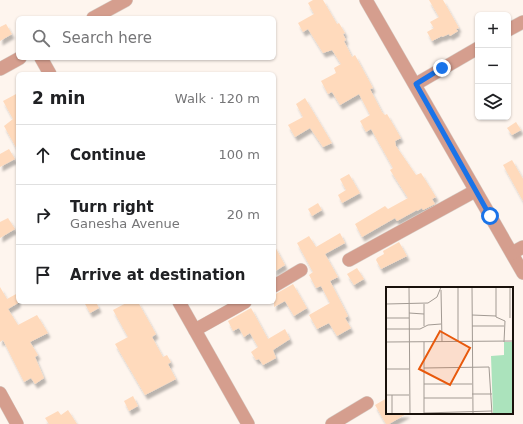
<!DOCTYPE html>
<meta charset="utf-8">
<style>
:root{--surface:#fff;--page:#f6f6f6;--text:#202124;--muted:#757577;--line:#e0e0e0}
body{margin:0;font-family:"DejaVu Sans",sans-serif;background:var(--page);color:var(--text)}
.controls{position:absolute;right:12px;top:12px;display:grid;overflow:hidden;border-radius:6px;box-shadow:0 1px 3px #0004}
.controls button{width:36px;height:36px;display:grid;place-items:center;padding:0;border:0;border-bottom:1px solid var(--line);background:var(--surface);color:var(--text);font:20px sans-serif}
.stop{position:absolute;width:12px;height:12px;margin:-9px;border:3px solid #1a73e8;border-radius:50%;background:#fff}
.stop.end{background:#1a73e8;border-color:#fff;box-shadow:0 1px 4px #0008}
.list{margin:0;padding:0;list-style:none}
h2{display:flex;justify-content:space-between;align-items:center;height:52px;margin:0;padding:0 16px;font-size:17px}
h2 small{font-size:13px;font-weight:400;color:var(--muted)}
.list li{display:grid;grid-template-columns:26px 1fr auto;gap:12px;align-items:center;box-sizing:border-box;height:60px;padding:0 16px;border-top:1px solid var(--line)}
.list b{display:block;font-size:15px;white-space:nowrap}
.list p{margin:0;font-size:13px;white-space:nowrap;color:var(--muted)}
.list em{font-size:13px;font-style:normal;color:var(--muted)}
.icon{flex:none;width:22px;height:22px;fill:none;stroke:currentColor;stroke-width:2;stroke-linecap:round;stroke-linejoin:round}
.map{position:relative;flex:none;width:523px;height:424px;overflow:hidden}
.search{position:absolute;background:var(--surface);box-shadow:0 1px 3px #0004;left:16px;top:16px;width:260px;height:44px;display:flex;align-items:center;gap:10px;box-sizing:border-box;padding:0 14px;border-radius:6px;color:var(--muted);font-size:15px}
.panel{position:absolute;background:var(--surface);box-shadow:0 1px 3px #0004;left:16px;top:72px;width:260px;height:232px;border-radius:6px}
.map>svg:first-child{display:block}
.building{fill:#ffdabc;filter:url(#shadow)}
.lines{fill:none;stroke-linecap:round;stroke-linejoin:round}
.minor-casing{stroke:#d9d1ca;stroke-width:14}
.minor{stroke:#d59e8e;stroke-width:13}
.route{stroke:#1a73e8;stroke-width:5}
.inset-road{fill:none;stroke:#a29a93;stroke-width:1}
.view{fill:#e8590c;fill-opacity:0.15;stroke:#e8590c;stroke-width:2}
.inset-edge{fill:none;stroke:#19110b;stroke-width:2}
</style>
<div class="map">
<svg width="523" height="424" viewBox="0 0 523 424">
<defs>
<filter id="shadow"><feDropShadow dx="2.5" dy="4.5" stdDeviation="1" flood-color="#0004"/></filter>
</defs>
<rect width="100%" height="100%" fill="#fef5ee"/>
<g class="building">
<polygon points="313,0 323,0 337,24 339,23 345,33 343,34 346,40 344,41 352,57 355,55 373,88 370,89 382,112 385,115 387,114 401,138 395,141 396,146 416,175 421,173 436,197 432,199 435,204 423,210 422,208 417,211 417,210 397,221 395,218 362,237 355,224 385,206 388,209 408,198 390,170 393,168 371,129 366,132 360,121 370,115 359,94 340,105 332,92 328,94 321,81 336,73 334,68 341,64 332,50 323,53 308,29 303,32 298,23 314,14 308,3"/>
<polygon points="429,0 443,0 459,28 456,29 458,31 450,36 449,34 442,37 442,36 432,41 427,32 434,28 430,22 439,17"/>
<polygon points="6,24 12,34 0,41 0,27"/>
<polygon points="18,93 18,151 4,126 13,119 3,101"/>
<polygon points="305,98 332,143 323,147 310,128 295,137 288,125 303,117 296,104"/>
<polygon points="516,122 521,130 512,135 507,128"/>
<polygon points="9,149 15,159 0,167 0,154"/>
<polygon points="512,160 523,179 523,201 503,165"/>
<polygon points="349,174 360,193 342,203 338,195 346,190 340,179"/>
<polygon points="318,203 322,210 312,216 308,209"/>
<polygon points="8,218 15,229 0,238 0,222"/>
<polygon points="340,233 345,243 325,254 338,277 330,281 346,312 348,316 345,318 351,328 337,336 329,323 317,329 309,315 330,303 321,286 316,288 309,275 313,272 297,243 309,236 316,247"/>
<polygon points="399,242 407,256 381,269 376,260 377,258 384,254 383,251"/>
<polygon points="274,245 285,265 274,272"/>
<polygon points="357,268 364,279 354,285 347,274"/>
<polygon points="293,284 307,308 294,316 285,301 274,307 274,295"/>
<polygon points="0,287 7,299 18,293 18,303 8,309 18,325 37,315 48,333 30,342 38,355 35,357 44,378 35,384 31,378 24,382 3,340 0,342"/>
<polygon points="84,302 96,302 99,308 90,313"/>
<polygon points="128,302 138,302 156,334 152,337 163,357 167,355 171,362 168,364 169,366 176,379 145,395 115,344 128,337 113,310"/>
<polygon points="251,308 268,339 285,329 290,339 273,350 276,358 263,365 259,359 256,360 251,352 258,347 250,333 244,337 239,328 233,331 228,321"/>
<polygon points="133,396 138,406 129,411 124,401"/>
<polygon points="387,398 387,413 408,413 389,424 386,424 375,405"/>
<polygon points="68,410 77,424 49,424 45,418 58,411 61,415"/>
</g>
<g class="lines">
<defs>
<g id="minor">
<polyline points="366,0 523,273"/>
<polyline points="93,18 126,0"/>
<polyline points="508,30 523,22"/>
<polyline points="41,58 50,74"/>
<polyline points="0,69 20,58"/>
<polyline points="416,84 478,48"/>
<polyline points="512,253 523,247"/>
<polyline points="349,260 475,191"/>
<polyline points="274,286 301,270"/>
<polyline points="179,302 248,424"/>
<polyline points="195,330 245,302"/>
<polyline points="0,393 17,424"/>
<polyline points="332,424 367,403"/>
</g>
</defs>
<use href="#minor" class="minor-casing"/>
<use href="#minor" class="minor"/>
</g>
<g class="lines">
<polyline class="route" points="442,68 416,84 490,216"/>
</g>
<g transform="translate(386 287)">
<rect width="127" height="127" fill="#fef5ee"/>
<path d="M 118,55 L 127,55 L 127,127 L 107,127 L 105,69 L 118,68 Z" fill="#abe3bc"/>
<path class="inset-road" d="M 23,0 L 24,127M 72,0 L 72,55M 86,0 L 87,127M 110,0 L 110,30 L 119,34M 124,0 L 124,31M 55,3 L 56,55M 0,17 L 42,16 L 51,10 L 55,0M 23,26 L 38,27M 86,28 L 110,29M 0,31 L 23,31M 38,39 L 38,17M 86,39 L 118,39M 0,42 L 34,42 L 42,38 L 55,37M 0,55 L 127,54M 38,55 L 38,127M 118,55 L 119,34M 38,81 L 103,80 L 106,127M 0,82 L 23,82M 38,97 L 86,97M 86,107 L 106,107M 0,108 L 23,108M 6,108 L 6,127M 38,111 L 86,111M 38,126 L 106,124"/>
<path class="view" d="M 54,44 L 84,61 L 64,98 L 33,82 Z"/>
<rect width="127" height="127" class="inset-edge"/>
</g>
</svg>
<div class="controls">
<button>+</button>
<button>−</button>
<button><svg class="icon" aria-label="layers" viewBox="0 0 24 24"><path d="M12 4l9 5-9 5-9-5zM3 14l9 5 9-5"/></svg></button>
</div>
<div class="stop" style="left:490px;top:216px"></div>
<div class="stop end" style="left:442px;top:68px"></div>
<div class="search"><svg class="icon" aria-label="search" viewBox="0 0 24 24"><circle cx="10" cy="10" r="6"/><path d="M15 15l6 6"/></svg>Search here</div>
<section class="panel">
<h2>2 min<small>Walk · 120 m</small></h2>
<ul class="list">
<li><svg class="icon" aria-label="ahead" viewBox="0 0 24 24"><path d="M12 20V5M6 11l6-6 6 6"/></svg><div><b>Continue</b></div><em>100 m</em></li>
<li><svg class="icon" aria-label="right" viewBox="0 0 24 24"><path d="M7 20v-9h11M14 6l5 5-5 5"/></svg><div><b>Turn right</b><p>Ganesha Avenue</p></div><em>20 m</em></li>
<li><svg class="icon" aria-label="arrive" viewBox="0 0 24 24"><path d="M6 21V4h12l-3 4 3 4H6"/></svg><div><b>Arrive at destination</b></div></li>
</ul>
</section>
</div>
